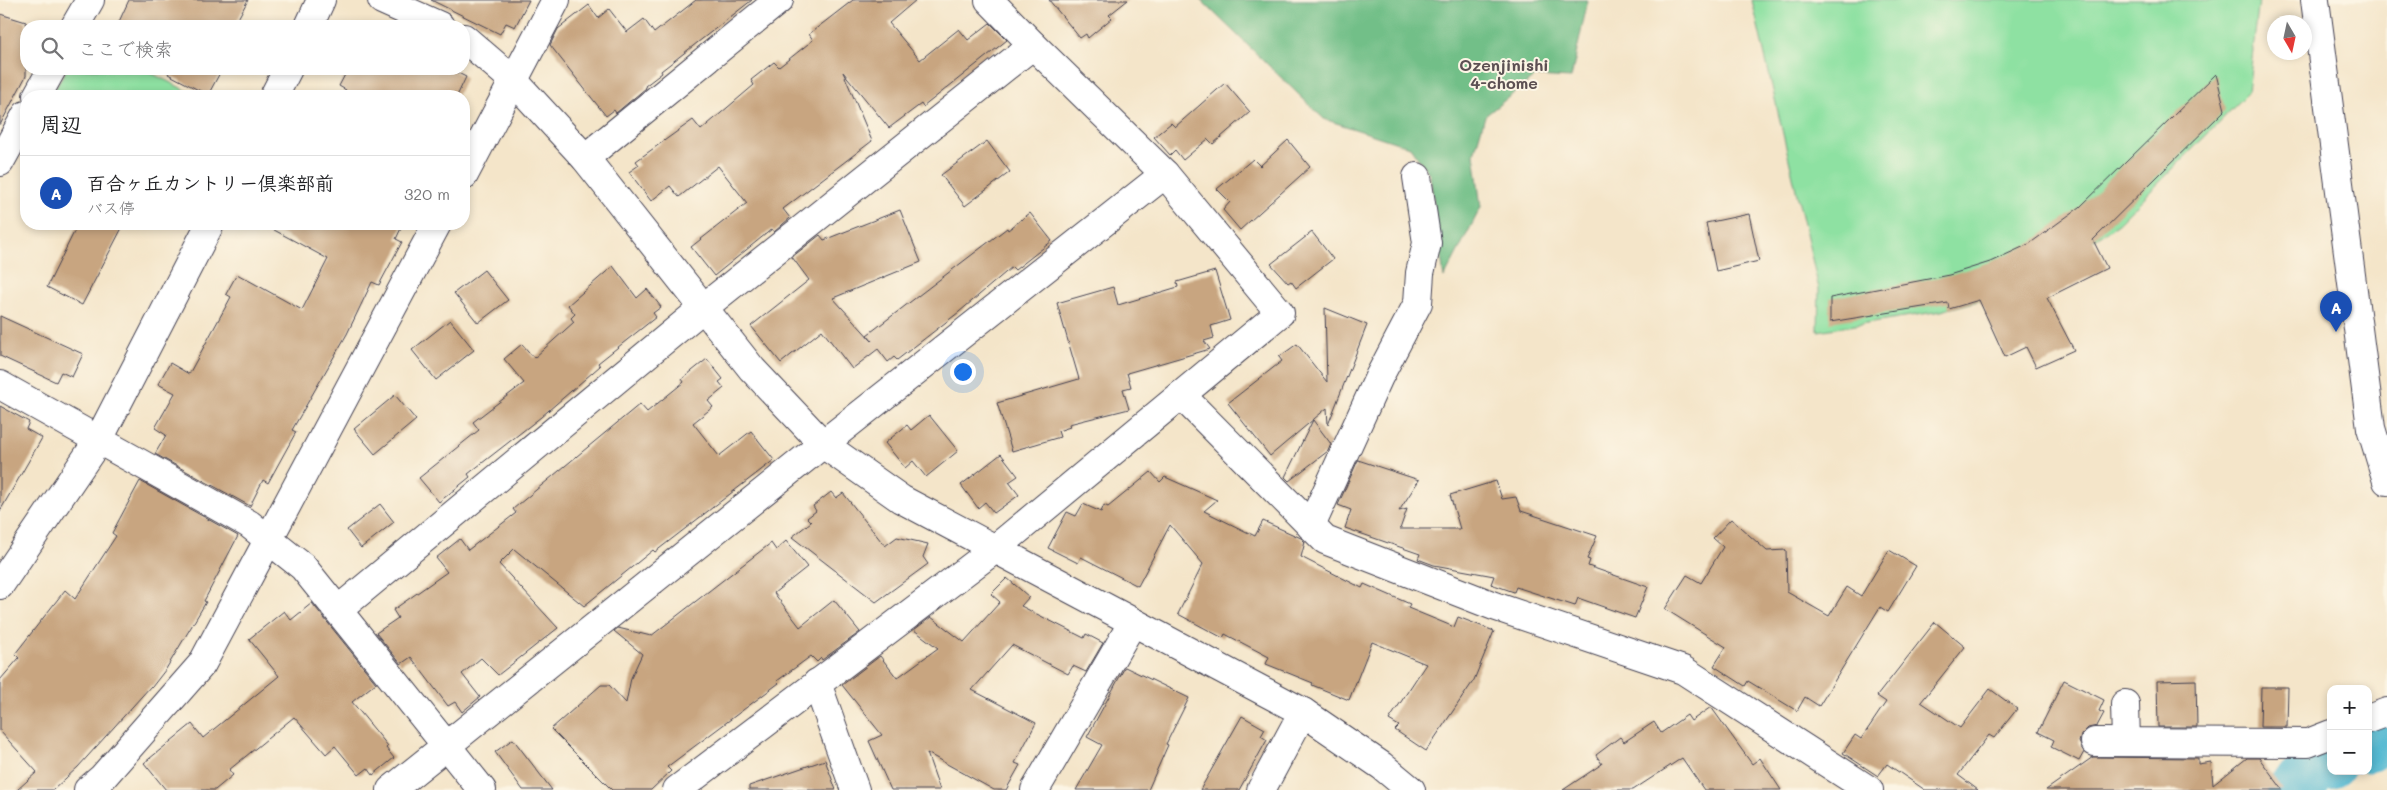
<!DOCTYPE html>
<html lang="ja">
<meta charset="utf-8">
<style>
:root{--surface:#fff;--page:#f6f6f6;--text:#202124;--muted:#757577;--line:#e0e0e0;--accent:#db2777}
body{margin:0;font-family:Mali,"Klee One",sans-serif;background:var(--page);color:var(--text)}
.controls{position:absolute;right:15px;bottom:15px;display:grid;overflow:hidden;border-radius:10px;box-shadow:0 2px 8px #0003}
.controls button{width:45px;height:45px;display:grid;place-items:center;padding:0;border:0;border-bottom:1px solid var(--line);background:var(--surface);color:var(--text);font:25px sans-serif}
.compass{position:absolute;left:2267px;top:15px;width:45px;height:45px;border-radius:50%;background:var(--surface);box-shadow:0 2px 8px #0003;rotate:171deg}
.you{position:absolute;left:962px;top:371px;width:18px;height:18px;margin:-12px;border:4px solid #fff;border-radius:50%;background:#1a73e8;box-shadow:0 0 0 8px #1a73e833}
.badge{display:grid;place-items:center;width:32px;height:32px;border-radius:50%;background:var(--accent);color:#fff;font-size:16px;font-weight:700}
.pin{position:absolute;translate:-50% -41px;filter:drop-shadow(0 1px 2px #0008)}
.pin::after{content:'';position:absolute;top:26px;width:18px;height:15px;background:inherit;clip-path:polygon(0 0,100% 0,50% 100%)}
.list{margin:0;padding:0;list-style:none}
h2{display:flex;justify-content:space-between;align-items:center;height:65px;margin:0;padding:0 20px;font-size:21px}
h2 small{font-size:16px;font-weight:400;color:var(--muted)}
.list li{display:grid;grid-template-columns:32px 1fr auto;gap:15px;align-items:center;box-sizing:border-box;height:75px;padding:0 20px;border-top:1px solid var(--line)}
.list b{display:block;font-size:19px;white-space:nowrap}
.list p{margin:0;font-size:16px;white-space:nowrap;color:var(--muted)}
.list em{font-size:16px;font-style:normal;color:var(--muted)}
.icon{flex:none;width:28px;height:28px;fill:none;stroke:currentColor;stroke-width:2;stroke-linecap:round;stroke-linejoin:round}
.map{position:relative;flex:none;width:2387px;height:790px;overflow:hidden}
.search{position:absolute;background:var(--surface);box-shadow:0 2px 8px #0003;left:20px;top:20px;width:450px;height:55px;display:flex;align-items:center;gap:12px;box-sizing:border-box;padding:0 18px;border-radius:20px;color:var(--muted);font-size:19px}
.panel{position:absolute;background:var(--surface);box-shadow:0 2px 8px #0003;left:20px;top:90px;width:450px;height:140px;border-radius:20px}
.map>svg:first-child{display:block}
.green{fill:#8ee1a2;stroke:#58826e}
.forest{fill:#72bf88;stroke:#4a7062}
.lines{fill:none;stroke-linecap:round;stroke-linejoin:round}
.river{stroke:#54b9d2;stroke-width:51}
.building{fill:#c8a580}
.minor-casing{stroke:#423f50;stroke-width:30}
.minor{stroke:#fff;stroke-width:28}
.labels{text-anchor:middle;stroke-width:4;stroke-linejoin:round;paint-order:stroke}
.neighbourhood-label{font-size:16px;font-weight:bold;fill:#5c5053;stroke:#fcf5e5}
</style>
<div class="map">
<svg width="2387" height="790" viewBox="0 0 2387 790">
<rect width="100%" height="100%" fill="#fcf5e5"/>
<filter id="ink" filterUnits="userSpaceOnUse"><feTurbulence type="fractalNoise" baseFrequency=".02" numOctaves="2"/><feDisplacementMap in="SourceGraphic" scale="10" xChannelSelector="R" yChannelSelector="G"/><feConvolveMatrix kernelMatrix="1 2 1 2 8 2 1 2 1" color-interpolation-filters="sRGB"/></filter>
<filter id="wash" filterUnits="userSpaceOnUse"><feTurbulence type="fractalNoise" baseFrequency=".0096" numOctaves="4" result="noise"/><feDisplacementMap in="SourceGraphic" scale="20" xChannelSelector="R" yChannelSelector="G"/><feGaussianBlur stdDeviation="1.12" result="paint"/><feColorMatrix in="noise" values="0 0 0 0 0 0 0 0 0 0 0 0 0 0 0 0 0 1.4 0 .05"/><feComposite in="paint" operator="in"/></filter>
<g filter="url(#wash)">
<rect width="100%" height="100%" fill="#f4e5c9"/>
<g class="green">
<polygon points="1752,0 2259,0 2248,93 2118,224 2015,291 1941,311 1818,331 1819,289"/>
<polygon points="67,69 143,69 197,96 51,96"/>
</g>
<polygon class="forest" points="1201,0 1588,0 1571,78 1535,76 1485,116 1474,154 1481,207 1444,278 1430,175 1410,147 1324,119"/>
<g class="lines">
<g class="river">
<polyline points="2368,747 2387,733"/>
<polyline points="2293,790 2303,782 2313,768 2331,763"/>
</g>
</g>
<g id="blocks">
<g class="building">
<polygon points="129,0 248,0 234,26 117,26"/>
<polygon points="431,0 529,0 515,27 506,23 500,34"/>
<polygon points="696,0 752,0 661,71 662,73 645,86 646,88 616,113 614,110 606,116 550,45 558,29 589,5 598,18 609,9 627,32 644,19 654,33"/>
<polygon points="853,0 916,0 889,23 920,60 959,29 968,40 990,23 1007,40 923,107 921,104 889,128 843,72 872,141 783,209 790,218 774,232 772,229 714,276 691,247 747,203 718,166 679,197 670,186 651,201 629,172 639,165 636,161 693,120 701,130 754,85 751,80 774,62 779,67 813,40 809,34"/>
<polygon points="1049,0 1128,0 1109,15 1112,18 1088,38 1086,34 1080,38"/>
<polygon points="0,14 26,22 26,76 0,125"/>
<polygon points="171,69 222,69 208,95 168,74"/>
<polygon points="348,69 450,69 466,77 457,96 342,96 346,90 339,86"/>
<polygon points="2216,74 2225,110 2093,240 2107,268 2047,298 2074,350 2036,367 2026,347 2005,357 1979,300 1949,309 1948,303 1830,322 1830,298 1949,275 1990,262 2029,244 2080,207"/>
<polygon points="1225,83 1250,112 1213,144 1208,139 1183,160 1175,150 1170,155 1154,137 1171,123 1175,127"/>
<polygon points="1288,140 1310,167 1240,230 1223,210 1230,202 1217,189 1253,159 1260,166"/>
<polygon points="987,141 1010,172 965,206 941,175"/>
<polygon points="900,210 921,262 833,298 872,341 867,335 1007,228 1008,230 1030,213 1052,241 1015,270 1012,267 959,312 897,360 894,357 888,362 878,349 852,369 822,330 781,363 751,326 809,280 792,257 820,235 824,240"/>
<polygon points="1749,214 1759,261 1716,271 1706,223"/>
<polygon points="78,224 124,224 82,305 47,287"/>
<polygon points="263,224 403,224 396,239 402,242 379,285 372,282 347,334 292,430 296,432 268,483 263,480 250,506 155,454 166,435 155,428 175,393 158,384 170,363 189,374 231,297 226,294 237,274 302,310 328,259"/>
<polygon points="1312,232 1333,259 1296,288 1291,281 1288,283 1271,264"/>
<polygon points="613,266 637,298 647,289 661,307 653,313 656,317 598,363 600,366 541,417 468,474 470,477 439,502 419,478 479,430 473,422 524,383 504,359 522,344 534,358 574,322 571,318 575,314 568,305"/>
<polygon points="484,270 508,300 478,323 454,293"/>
<polygon points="1215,271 1230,320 1211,326 1214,338 1204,341 1210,349 1127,373 1131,387 1123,389 1129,409 1069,424 1070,427 1058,431 1060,437 1012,451 997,403 1079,379 1057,303 1113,287 1118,305 1178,287 1177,282"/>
<polygon points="1325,308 1367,325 1328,425 1327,408 1270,456 1228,403 1282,361 1279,357 1297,344 1327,382"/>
<polygon points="0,316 83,354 72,377 61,372 56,382 0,356"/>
<polygon points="450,320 474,350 436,380 412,350"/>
<polygon points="707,359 723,379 719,382 724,388 708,401 713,407 693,423 719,456 751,431 774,460 655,552 653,550 584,606 514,549 499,564 558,628 498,675 481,658 462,674 480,697 462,712 455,702 448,706 411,657 401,664 376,633 398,618 393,610 447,572 436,558 460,539 468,550 516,513 513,509 640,404 647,412 684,382 682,379"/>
<polygon points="395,395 416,420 375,454 354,429"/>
<polygon points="0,406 29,422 26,429 42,438 0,511"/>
<polygon points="929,415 958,451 926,477 913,461 905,468 885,443 907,425 911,430"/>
<polygon points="1313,420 1331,444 1328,451 1289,481 1285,477"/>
<polygon points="1001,454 1018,476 1009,482 1019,495 994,513 985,502 978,508 961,485"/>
<polygon points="1358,460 1419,480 1399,511 1407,509 1400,529 1460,529 1450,495 1496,481 1502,499 1516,497 1521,511 1597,536 1587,559 1590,560 1588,566 1648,587 1635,618 1578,598 1575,606 1516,587 1514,592 1491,584 1494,576 1434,565 1418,559 1420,554 1345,528 1351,510 1338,505"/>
<polygon points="1151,472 1160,482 1165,477 1217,500 1204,511 1255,536 1263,521 1301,538 1305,542 1301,557 1362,588 1364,584 1410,604 1408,608 1454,627 1458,617 1494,631 1474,680 1426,751 1395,730 1399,726 1389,720 1426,664 1372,642 1349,700 1312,685 1313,683 1266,664 1269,657 1225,634 1223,638 1178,614 1203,564 1170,525 1138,586 1081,557 1078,563 1048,548 1067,512 1076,516 1083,504 1101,512 1104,505 1108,507"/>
<polygon points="140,481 238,536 204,601 206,602 166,669 152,687 151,686 78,767 53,790 17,790 37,772 0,731 0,680 19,658 15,654 65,590 75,599 116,536 112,533"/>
<polygon points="831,492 836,498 843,493 885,546 897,537 928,544 923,557 928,564 876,602 792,537 811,522 807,518 816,511 813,506"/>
<polygon points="380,504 394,522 361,548 347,530"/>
<polygon points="1731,519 1767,551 1786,550 1787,592 1829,616 1847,587 1861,596 1889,550 1916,566 1888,612 1880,607 1819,706 1805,697 1797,711 1748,681 1745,686 1714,666 1726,647 1665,609 1687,575 1701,583 1723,547 1713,538"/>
<polygon points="786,541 807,567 774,593 800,627 834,600 860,632 822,660 821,658 817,662 811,656 777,681 779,683 667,767 671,771 651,790 612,790 551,729 601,685 609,685 626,703 631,678 642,654 614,631 618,628 651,636 771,543 776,550"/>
<polygon points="1007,578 1029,597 1021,606 1084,638 1086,634 1103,643 1086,672 1073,666 1068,674 1012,645 972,690 1036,723 1015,763 1020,765 1006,790 994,790 927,753 940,790 891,790 869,741 882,735 842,685 880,656 897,678 938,648 914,630 931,617 964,642 1000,602 991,594"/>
<polygon points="312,603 376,683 352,702 388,746 386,748 394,758 373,775 368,768 359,775 335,746 326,754 294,717 229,770 233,775 215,790 166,790 144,763 192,724 203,738 279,676 249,639 284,611 291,620"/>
<polygon points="1935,622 1965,647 1921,702 1960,728 1990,689 2017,709 1994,738 1989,735 1958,775 1978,790 1925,790 1887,764 1878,776 1843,753 1855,735 1861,739 1886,702 1877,696"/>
<polygon points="1125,667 1189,698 1166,744 1168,745 1148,790 1076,790 1102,745 1087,737"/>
<polygon points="2064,680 2104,700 2099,711 2104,713 2097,726 2088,728 2081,735 2079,742 2084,752 2079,761 2051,747 2054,740 2038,732"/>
<polygon points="2196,680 2197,727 2158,727 2157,681"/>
<polygon points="2261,687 2288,687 2287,727 2260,727"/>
<polygon points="1711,707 1752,764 1760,758 1781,790 1704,790 1682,758 1633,790 1563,790 1602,764 1596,755 1620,737 1624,742 1654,722 1661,733 1687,715 1691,721"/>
<polygon points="1242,716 1265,729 1261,736 1267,740 1239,790 1200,790"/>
<polygon points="513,739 552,790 523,790 495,752"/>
<polygon points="2093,757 2198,758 2198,764 2211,762 2213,785 2247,758 2259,758 2283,790 2046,790"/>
<polygon points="825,760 836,790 749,790 749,786"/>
</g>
</g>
</g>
<g filter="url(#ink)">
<use href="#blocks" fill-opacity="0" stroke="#423f50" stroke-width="1"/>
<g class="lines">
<defs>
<g id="minor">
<polyline points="382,0 440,26"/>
<polyline points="2315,0 2371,428 2387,481"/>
<polyline points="75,26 90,0"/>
<polyline points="309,26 321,0"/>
<polyline points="464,38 514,81 585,158 752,369 823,444 901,499 1303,712 1382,766 1411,790"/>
<polyline points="37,96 52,69"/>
<polyline points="274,96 288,69"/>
<polyline points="585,158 779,0"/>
<polyline points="0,162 26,115"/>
<polyline points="464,175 556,0"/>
<polyline points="0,385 249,524 303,567 482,790"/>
<polyline points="1181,395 1325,540 1494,606 1683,670 1869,790"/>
<polyline points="1311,526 1379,377 1418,303 1420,273 1427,243 1417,177"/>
<polyline points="0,585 98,441 210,224"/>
<polyline points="338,610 703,308 1033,45"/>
<polyline points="817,683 855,790"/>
<polyline points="2125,704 2126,742"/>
<polyline points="2368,719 2387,712"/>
<polyline points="2095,742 2308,743 2331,734"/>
<polyline points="88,790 102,778 202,664 437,224"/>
<polyline points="391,790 823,444 1165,174"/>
<polyline points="677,790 995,549 1280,313 1165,174 1033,45 989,0"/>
<polyline points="1035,790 1133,622"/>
<polyline points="1261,790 1303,712"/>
</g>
</defs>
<use href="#minor" class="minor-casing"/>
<use href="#minor" class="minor"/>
</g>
</g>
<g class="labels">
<g class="neighbourhood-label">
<text x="1504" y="71">Ozenjinishi<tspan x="1504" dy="18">4-chome</tspan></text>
</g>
</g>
</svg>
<div class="controls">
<button>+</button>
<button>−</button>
</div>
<svg class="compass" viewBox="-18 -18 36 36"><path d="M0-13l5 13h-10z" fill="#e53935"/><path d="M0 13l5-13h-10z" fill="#757577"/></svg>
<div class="you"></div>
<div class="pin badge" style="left:2336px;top:332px;background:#1a4fb4">A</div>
<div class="search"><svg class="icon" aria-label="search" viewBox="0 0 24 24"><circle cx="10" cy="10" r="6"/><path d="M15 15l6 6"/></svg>ここで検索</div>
<section class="panel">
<h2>周辺<small></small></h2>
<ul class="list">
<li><span class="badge" style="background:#1a4fb4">A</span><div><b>百合ヶ丘カントリー倶楽部前</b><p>バス停</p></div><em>320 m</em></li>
</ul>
</section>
</div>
